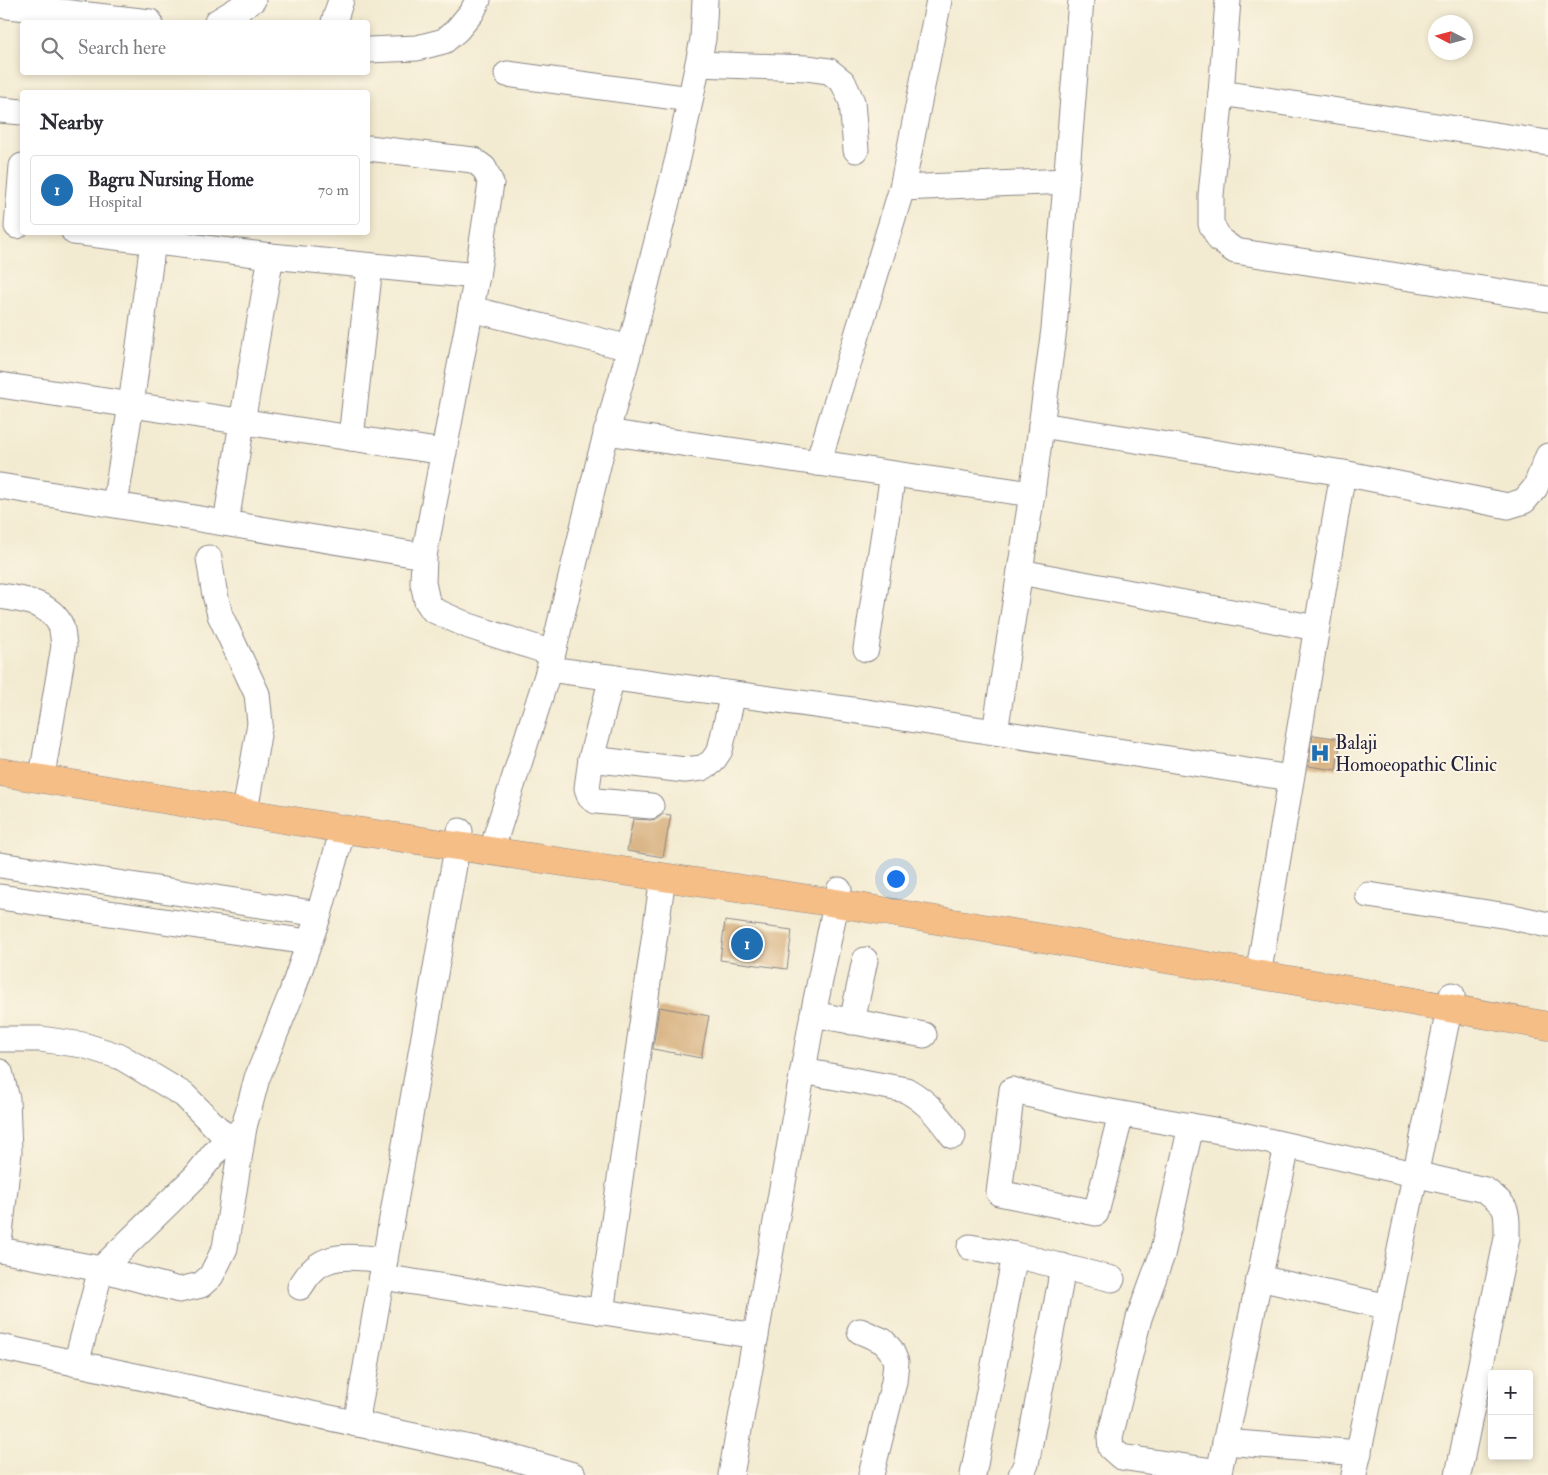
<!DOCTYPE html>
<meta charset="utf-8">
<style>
:root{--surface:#fff;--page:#f2f2f3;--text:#2b2b33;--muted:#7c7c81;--line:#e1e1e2;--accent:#1f6fb2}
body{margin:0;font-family:"IM FELL Double Pica",serif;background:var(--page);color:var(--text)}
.controls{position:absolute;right:15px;bottom:15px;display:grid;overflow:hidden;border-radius:5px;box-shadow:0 2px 8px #0003}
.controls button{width:45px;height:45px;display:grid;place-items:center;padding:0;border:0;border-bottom:1px solid var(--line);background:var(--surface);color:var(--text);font:25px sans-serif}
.compass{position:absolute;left:1428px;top:15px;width:45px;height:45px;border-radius:50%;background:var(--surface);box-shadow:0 2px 8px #0003;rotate:276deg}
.you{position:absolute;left:895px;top:878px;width:18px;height:18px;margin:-12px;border:4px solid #fff;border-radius:50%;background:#1a73e8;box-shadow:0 0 0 8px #1a73e833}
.badge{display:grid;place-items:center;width:32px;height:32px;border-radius:50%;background:var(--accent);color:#fff;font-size:16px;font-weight:700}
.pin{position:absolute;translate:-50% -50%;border:2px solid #fff;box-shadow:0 1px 5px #0006}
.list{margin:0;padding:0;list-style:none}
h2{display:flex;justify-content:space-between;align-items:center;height:65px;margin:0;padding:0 20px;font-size:21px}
h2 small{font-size:16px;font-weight:400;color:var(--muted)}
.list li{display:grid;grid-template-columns:32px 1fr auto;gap:15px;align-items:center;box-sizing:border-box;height:70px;margin:0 10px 10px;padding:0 10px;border:1px solid var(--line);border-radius:5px}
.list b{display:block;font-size:19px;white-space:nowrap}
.list p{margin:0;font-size:16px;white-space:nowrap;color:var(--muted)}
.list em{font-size:16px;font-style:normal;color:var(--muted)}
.icon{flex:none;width:28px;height:28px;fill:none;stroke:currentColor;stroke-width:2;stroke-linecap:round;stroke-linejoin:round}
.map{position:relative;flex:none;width:1548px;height:1475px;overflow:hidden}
.search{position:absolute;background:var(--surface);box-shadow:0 2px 8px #0003;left:20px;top:20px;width:350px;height:55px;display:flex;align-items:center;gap:12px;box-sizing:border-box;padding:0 18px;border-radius:5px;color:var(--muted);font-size:19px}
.panel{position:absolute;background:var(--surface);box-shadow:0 2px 8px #0003;left:20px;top:90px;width:350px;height:145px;border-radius:5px}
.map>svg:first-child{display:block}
.building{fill:#d7b07f}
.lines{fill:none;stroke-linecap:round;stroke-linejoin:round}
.minor-casing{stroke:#8a8686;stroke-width:27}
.major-casing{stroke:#8a8686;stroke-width:29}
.minor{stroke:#fff;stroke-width:25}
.major{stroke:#f6be87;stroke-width:28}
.labels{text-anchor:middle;stroke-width:4;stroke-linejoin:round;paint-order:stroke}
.poi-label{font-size:19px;fill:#22223b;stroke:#fcf5e5;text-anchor:start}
</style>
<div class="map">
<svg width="1548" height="1475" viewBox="0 0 1548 1475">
<rect width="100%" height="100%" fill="#fcf5e5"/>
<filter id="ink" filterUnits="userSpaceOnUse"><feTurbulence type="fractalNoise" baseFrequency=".02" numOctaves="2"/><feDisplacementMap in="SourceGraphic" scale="10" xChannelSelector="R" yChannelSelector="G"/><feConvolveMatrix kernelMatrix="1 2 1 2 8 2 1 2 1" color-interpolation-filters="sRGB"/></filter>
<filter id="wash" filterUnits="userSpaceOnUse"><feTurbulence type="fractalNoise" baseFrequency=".0096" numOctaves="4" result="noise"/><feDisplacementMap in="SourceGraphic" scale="20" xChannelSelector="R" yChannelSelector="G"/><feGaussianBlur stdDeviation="1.12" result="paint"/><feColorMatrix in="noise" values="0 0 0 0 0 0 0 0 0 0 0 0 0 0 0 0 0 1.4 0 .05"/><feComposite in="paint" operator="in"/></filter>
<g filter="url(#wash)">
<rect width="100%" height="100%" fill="#f3ebd1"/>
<g id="blocks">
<g class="building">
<polygon points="1313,735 1341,739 1336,770 1308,766"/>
<polygon points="663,814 671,815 663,857 627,851 633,819 650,820 657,819"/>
<polygon points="725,921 792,930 787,969 720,960"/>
<polygon points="659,1007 709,1016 701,1058 653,1049"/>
</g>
</g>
</g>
<g filter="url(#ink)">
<use href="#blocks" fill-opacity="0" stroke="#8a8686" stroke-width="1"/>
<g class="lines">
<defs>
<g id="minor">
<polyline points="1228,0 1221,93 1211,195 1211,224 1220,240 1235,251 1548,299"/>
<polyline points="0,5 150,22"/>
<polyline points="217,22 253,0"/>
<polyline points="334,22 341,0"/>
<polyline points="368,50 417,48 444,41 457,30 472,12 478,0"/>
<polyline points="698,64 807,68 829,71 843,82 852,102 856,150"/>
<polyline points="507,74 690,99"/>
<polyline points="1221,93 1548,143"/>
<polyline points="0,110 22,112"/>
<polyline points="902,188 1066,181"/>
<polyline points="17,226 22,166"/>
<polyline points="74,232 271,256 477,276"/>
<polyline points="471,309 630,348"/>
<polyline points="0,385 444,452"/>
<polyline points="1041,425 1343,473 1260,964"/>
<polyline points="606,432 1032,494"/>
<polyline points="351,438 370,266"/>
<polyline points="818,463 902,188 939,0"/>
<polyline points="1343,473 1508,506 1524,501 1535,488 1548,456"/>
<polyline points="0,486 424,556 477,276 491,183 484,168 473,160 368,148"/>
<polyline points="115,504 131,405 153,242"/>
<polyline points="226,523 242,422 271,256"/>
<polyline points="424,556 423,583 427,601 433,610 469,626 552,653"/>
<polyline points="209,558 214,590 220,615 257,694 260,723 247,800"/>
<polyline points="1020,572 1316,628"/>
<path d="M 0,596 C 22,599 51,603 61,626 C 63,632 63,640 64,646 L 44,764"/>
<polyline points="866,649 893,474"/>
<polyline points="549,669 852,710 1291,778"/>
<polyline points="612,677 591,759 587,788 590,797 596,801 651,806"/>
<polyline points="995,732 1032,494 1054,329 1081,0"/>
<polyline points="591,759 685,770 702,768 712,762 720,750 733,694"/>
<polyline points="496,836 549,669 600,457 630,348 679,154 703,39 705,0"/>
<polyline points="0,865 319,914"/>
<polyline points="1368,895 1508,916 1548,925"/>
<polyline points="0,897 308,942"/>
<polyline points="813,1014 924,1035"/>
<polyline points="852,1022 865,960"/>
<polyline points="0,1039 40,1039 83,1045 121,1057 184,1095 229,1140"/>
<path d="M 803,1071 L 906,1090 C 929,1103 937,1115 953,1136"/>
<polyline points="0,1072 7,1099 9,1152 0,1234"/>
<path d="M 1121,1114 L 1096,1213 L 999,1193 L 1012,1090 L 1071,1105 L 1237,1134 L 1485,1190 C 1509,1207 1507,1210 1507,1238 L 1458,1475"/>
<polyline points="1191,1126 1162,1255 1139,1318 1110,1437 1111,1448 1121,1457 1219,1472 1219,1475"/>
<polyline points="970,1247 1015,1255 1112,1279"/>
<polyline points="0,1250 101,1269 179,1290 201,1285 211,1276 225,1248 244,1127 257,1078 291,995 319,914 343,829"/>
<polyline points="382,1277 756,1336"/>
<polyline points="1259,1278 1389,1307"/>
<path d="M 300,1287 C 304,1282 307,1275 312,1271 C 331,1251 360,1258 385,1260"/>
<polyline points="601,1312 663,877"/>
<polyline points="860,1331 883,1341 891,1350 896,1362 894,1382 871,1475"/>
<polyline points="0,1347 507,1456 573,1475"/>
<polyline points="76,1364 101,1269 195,1177 216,1151 244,1127"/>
<polyline points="356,1424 460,831"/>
<polyline points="1225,1442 1359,1453"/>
<polyline points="1219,1472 1287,1146"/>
<polyline points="731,1475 813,1014 839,890"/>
<polyline points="973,1475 1015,1255"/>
<polyline points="1021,1475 1026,1464 1060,1285 1062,1266"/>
<polyline points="1354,1475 1452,995"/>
</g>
<polyline id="major" points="0,772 343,829 836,903 1349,990 1548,1026"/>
</defs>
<use href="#minor" class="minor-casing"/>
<use href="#major" class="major-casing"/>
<use href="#minor" class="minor"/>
<use href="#major" class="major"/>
</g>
</g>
<defs>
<symbol id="hospital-bare" viewBox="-9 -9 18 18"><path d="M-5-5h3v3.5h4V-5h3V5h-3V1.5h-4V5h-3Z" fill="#1f6fb2" stroke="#fcf5e5" stroke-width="2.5" paint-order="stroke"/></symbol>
</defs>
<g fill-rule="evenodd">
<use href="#hospital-bare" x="1306" y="739" width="28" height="28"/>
</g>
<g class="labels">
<g class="poi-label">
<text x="1335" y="749">Balaji<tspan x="1335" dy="22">Homoeopathic Clinic</tspan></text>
</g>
</g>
</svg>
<div class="controls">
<button>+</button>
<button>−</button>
</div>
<svg class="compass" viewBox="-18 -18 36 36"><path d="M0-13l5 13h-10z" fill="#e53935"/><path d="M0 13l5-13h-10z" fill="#7c7c81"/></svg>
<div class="you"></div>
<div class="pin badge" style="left:747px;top:944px">1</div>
<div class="search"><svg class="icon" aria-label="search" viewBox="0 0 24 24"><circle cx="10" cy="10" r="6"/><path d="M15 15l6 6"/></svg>Search here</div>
<section class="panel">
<h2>Nearby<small></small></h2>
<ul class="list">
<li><span class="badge">1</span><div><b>Bagru Nursing Home</b><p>Hospital</p></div><em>70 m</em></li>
</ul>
</section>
</div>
